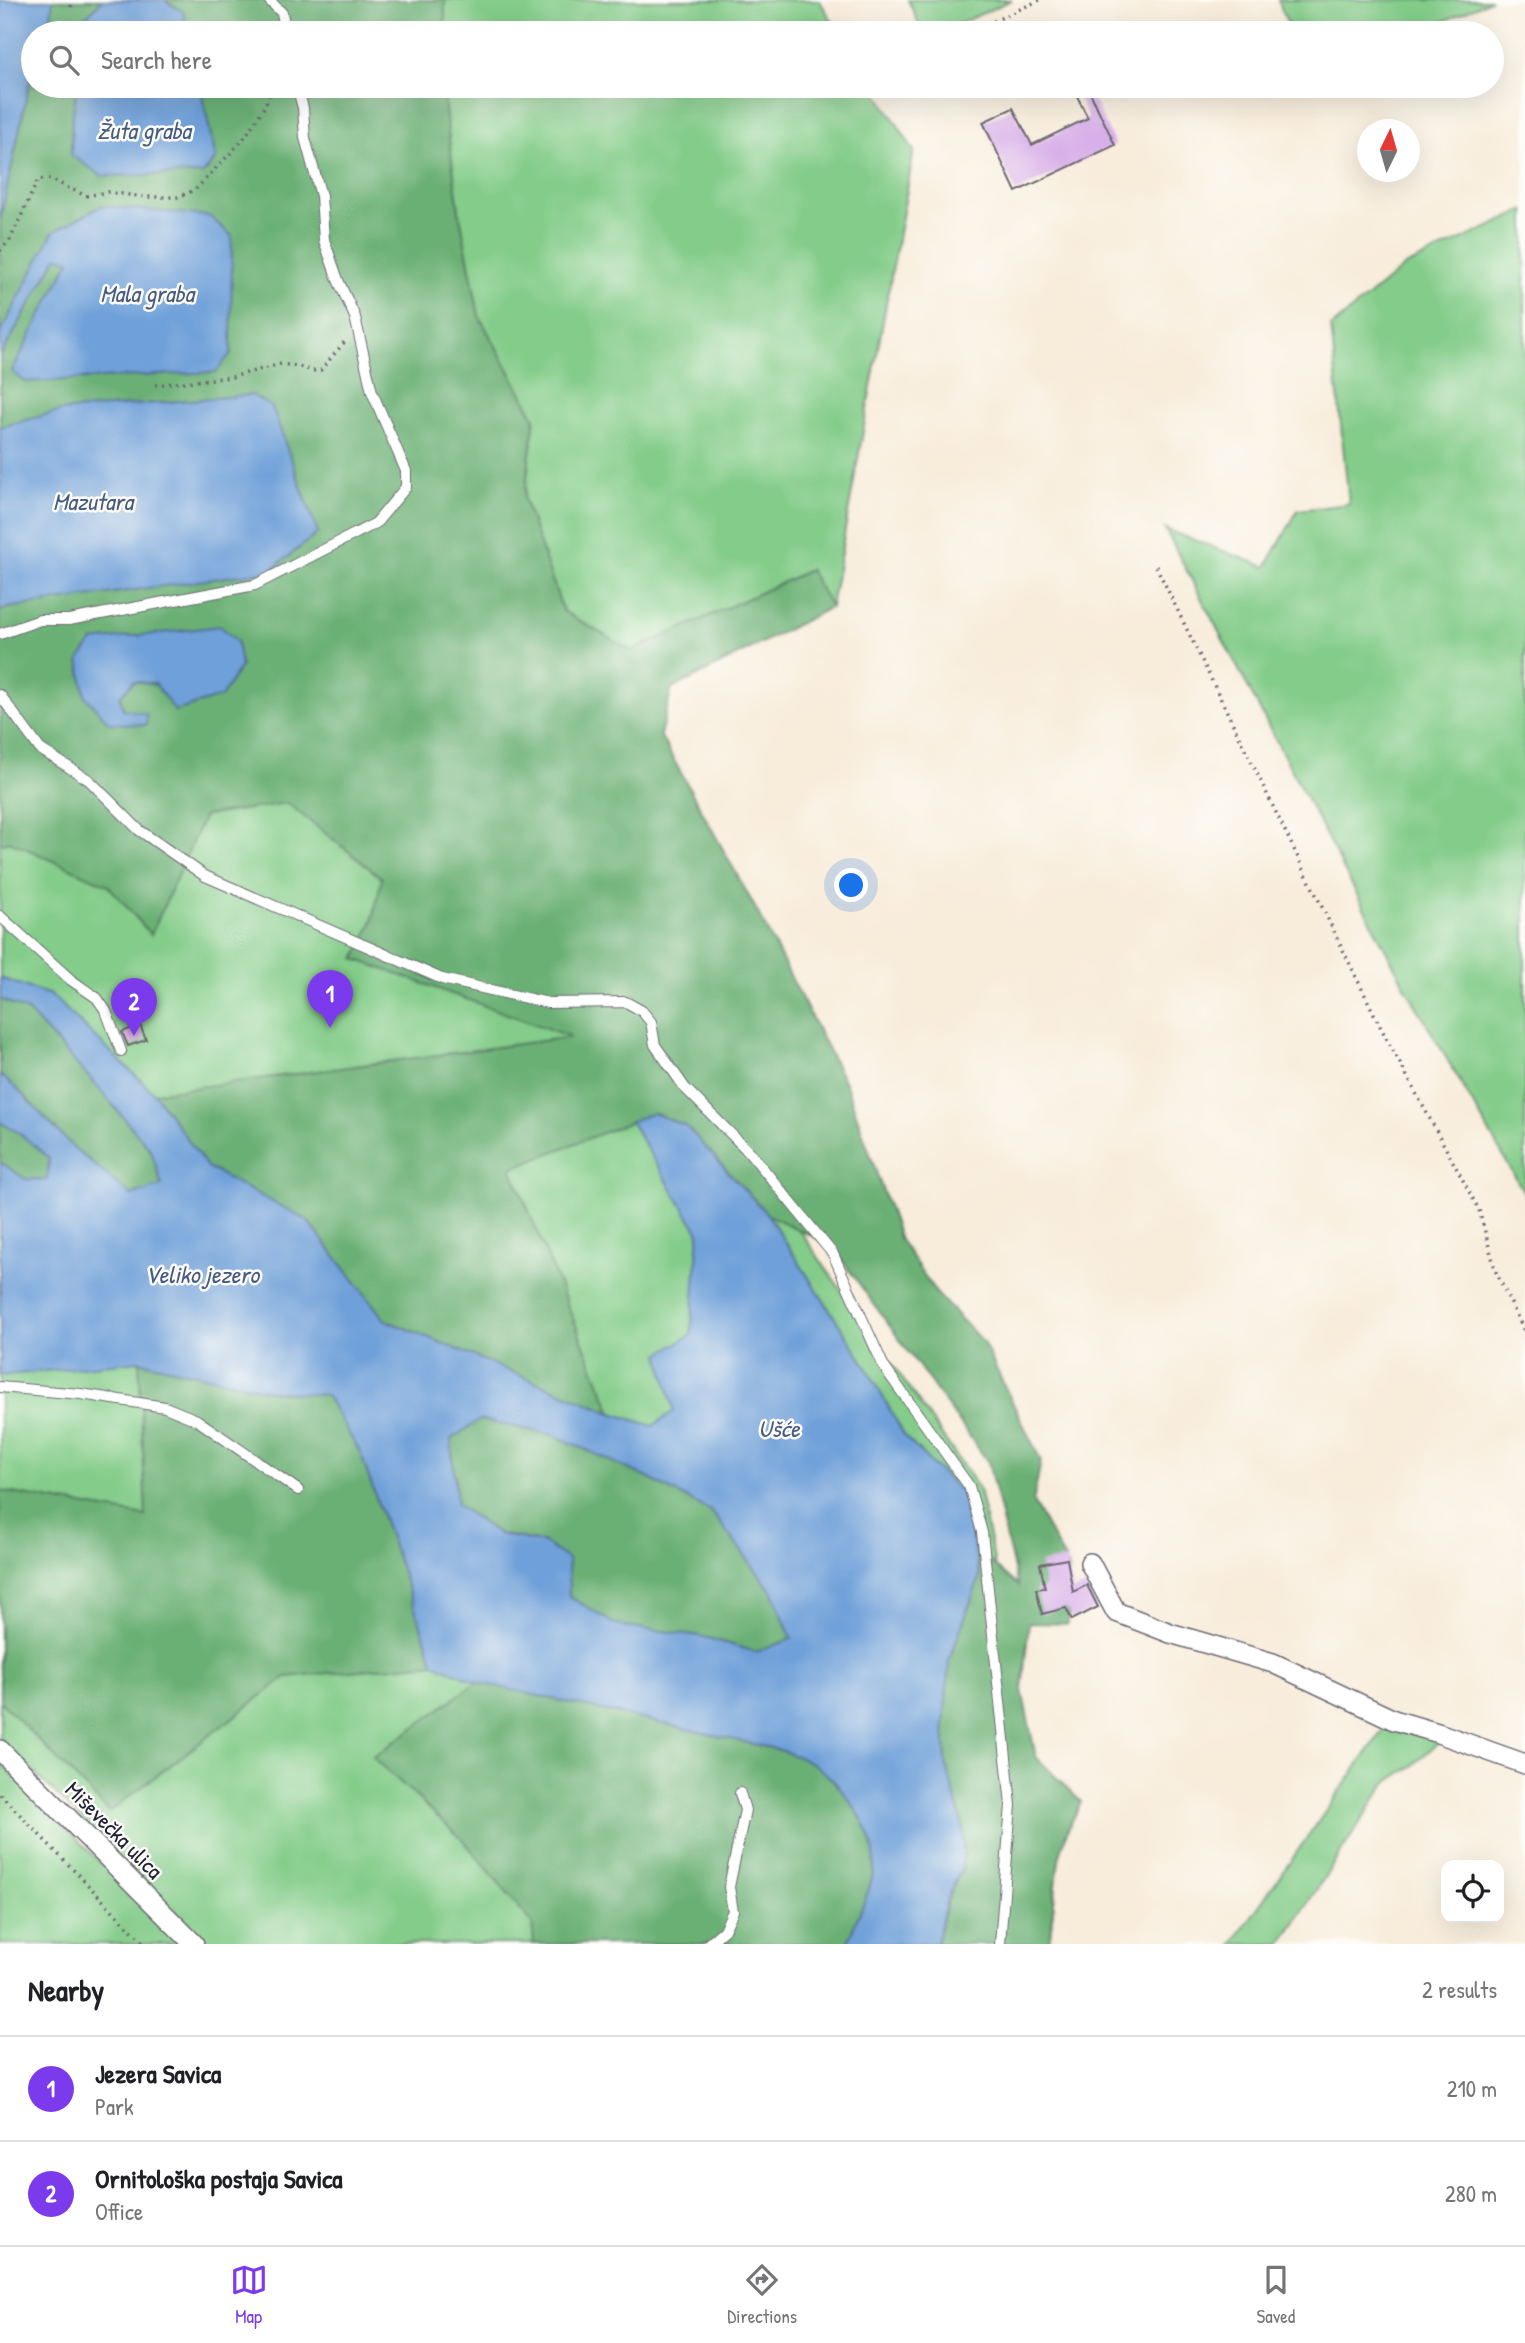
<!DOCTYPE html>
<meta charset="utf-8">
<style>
:root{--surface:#fff;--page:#f2f2f2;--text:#202124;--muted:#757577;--line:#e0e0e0;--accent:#7c3aed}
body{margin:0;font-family:"Patrick Hand",sans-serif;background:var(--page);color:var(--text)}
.controls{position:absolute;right:21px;bottom:21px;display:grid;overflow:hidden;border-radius:14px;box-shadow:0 7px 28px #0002}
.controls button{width:63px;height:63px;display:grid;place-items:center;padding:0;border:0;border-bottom:2px solid var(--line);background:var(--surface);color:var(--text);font:35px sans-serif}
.compass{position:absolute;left:1357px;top:119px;width:63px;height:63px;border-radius:50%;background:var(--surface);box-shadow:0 7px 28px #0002;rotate:5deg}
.you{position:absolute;left:852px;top:886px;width:24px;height:24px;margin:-18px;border:5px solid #fff;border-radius:50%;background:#1a73e8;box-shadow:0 0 0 10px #1a73e833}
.badge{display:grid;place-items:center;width:46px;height:46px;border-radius:50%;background:var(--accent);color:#fff;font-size:23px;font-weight:700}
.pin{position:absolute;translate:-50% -58px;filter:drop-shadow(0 2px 4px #0008)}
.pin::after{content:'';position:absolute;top:37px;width:24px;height:21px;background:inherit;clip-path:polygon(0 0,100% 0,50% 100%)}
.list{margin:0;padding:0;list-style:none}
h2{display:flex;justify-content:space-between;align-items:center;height:91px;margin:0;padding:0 28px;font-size:30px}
h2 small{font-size:23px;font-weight:400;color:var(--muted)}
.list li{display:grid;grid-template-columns:46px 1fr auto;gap:21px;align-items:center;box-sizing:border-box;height:105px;padding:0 28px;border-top:2px solid var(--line)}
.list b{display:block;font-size:26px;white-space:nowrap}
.list p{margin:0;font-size:23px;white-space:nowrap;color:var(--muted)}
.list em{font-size:23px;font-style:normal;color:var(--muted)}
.icon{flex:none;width:38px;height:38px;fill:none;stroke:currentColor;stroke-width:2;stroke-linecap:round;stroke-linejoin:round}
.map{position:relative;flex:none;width:1525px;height:1944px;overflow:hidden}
.search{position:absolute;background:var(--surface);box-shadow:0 7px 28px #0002;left:21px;right:21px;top:21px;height:77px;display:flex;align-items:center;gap:18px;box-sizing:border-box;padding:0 24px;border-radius:38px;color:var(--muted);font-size:26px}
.sheet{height:301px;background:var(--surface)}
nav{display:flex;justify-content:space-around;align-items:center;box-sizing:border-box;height:98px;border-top:2px solid var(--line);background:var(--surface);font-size:19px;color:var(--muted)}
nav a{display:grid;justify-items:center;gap:4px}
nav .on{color:var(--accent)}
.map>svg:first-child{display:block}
.green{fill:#83cc89;stroke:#527762;stroke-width:2}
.forest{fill:#6ab075;stroke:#466958;stroke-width:2;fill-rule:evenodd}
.water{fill:#70a0d9;stroke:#49618a;stroke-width:2;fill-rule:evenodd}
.building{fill:#d8afe9}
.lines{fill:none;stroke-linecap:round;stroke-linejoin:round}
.lane-casing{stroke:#6d6973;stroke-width:12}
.street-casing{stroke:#6d6973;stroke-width:22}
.path{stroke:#6d6973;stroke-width:3.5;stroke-dasharray:2 5;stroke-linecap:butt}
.lane{stroke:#fff;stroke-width:10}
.street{stroke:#fff;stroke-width:19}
.labels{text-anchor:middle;stroke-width:5;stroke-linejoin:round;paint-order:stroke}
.street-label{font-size:23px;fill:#22223b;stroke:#fdfcf7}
.water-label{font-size:24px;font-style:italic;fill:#455b82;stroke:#fdfcf7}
</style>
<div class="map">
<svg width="1525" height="1944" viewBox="0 0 1525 1944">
<rect width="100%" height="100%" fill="#fdfcf7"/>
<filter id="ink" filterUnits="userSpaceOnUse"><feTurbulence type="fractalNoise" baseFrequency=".0143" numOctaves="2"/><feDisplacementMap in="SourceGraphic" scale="14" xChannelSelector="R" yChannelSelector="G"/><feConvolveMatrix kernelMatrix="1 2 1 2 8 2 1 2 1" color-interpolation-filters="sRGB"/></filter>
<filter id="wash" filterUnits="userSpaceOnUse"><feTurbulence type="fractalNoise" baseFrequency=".00686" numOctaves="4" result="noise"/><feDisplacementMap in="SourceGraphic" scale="28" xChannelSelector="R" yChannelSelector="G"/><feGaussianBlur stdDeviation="1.57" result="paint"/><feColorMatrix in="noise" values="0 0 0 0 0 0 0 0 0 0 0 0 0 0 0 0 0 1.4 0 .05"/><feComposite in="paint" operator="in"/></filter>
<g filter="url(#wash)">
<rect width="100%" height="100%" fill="#f8ecda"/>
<g class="green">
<polygon points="0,0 199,0 205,33 33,33 33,86 218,86 340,567 979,1489 1035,1757 1081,1802 1067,1831 1059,1859 1049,1944 208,1944 0,1739"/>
<polygon points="445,0 819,0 840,33 445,33"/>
<polygon points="908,0 1012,0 939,33 923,33"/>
<polygon points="1278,0 1491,0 1418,33 1291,33"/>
<polygon points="445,86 873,86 914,151 831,607 809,570 632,652 563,611 524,499 535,418 479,316 459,211 445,111"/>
<polygon points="1525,210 1525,1194 1406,988 1165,529 1266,567 1298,510 1349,504 1331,327 1405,266"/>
<polygon points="1388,1723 1442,1739 1412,1766 1386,1783 1281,1944 1232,1944"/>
<polygon points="0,1762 182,1944 0,1944"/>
</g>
<g class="forest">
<polygon points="53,0 102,0 87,16 64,29 50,17"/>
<polygon points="164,0 445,0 445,33 188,33 183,12"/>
<path d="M 33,65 L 33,86 L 77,86 L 72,119 L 71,155 L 216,159 L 200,86 L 445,86 L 445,111 L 459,211 L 479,316 L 535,418 L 524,499 L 563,611 L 632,651 L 810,570 L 831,607 L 672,689 L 660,735 L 757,911 L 846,1085 L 900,1240 L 937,1294 L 983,1342 L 1041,1461 L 1033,1502 L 1069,1567 L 1068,1624 L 1029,1623 L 1022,1690 L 1036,1757 L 1081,1802 L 1067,1831 L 1059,1859 L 1049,1944 L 936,1944 L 951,1890 L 961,1871 L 963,1828 L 946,1763 L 944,1724 L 949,1661 L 980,1576 L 974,1548 L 1018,1586 L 988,1462 L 831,1245 L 768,1215 L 686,1126 L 654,1113 L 511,1168 L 612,1413 L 385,1320 L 307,1220 L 208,1168 L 154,1093 L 571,1037 L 355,959 L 372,922 L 382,878 L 287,803 L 204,816 L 151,935 L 108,885 L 9,841 L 0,844 L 0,611 L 7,608 L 252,395 L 61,411 L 0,427 L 0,357 L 57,257 L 71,259 L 12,371 L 101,206 L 53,232 L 0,334 L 0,221 ZM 93,641 L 220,697 L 134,681 L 120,696 L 123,709 Z"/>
<polygon points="0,999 28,1011 96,1085 151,1150 162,1185 131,1195 73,1147 16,1088 0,1075"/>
<polygon points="0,1122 18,1132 49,1157 48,1180 26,1179 0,1162"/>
<polygon points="139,1361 270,1391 326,1394 360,1452 434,1663 286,1677 109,1812 0,1701 0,1491 146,1516"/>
<polygon points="480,1419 554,1435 646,1477 711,1511 773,1593 792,1639 756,1652 701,1636 616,1625 569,1596 544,1543 499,1534 457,1505 451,1439"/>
<path d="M 477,1682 L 780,1750 C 793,1755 809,1760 819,1768 C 845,1788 879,1834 874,1868 C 871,1892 855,1921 847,1944 L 534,1944 L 532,1923 L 465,1842 L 373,1757 Z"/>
</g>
<g class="water">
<polygon points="0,0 53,0 51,17 64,29 87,16 102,0 164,0 183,12 188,33 33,33 33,65 0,221"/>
<polygon points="77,86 200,86 216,159 203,174 102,176 71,155 72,119"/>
<polygon points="101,206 209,216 232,236 231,353 216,372 25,382 12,371 70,260 57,257 0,357 0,334 53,232"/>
<polygon points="252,395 272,407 318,533 270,571 7,608 0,611 0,427 61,411"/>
<polygon points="220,626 237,641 241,666 221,697 175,711 155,684 134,681 120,696 123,709 147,714 146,725 109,723 85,696 79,660 93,641"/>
<path d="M 0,978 L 51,995 L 154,1093 L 208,1168 L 307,1220 L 385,1320 L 612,1413 L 653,1426 L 674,1411 L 659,1354 L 691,1335 L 699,1233 L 630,1121 L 653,1113 L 686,1126 L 768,1215 L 865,1364 L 905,1437 L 964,1495 L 980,1576 L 949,1661 L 944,1724 L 946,1763 L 963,1828 L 964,1853 L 961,1871 L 948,1895 L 936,1944 L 847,1944 C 855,1921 871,1892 874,1868 C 879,1834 845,1788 819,1768 C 809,1760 793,1755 780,1750 L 477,1682 L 434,1663 L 360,1452 L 326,1395 L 270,1391 L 139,1361 L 0,1376 L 0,1162 L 26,1179 L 47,1180 L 49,1158 L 18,1132 L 0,1122 L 0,1075 L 16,1088 L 73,1147 L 131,1195 L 162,1185 L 151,1150 L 96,1085 L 28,1011 L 0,999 ZM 480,1420 L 554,1435 L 646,1477 L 711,1511 L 773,1593 L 792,1639 L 756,1652 L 701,1636 L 616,1625 L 569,1596 L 568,1559 L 544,1543 L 499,1534 L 457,1505 L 451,1439 Z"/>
</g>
<g id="blocks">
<g class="building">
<polygon points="1072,86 1087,86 1115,145 1016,192 983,122 1013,108 1032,145 1088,118"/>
<polygon points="140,1025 146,1040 128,1046 122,1032"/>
<polygon points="1067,1559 1073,1592 1087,1585 1098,1607 1072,1620 1066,1608 1042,1614 1036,1589 1045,1588 1040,1564"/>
</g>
</g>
</g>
<g filter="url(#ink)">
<use href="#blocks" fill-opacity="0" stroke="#6d6973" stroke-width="2"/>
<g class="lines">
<defs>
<g id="lane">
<polyline points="269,0 282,13 286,33"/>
<polyline points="0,634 40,620 69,620 255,585 376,523 406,487 406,471 372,392 355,317 338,280 324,240 321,196 305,138 303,108 297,86"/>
<polyline points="0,695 40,749 89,780 139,830 205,876 442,979 548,1003 626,1002 642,1011 651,1022 655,1045 685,1088 751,1154 833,1254 884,1367 969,1486 982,1532 1011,1805 1000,1944"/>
<polyline points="0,916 71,980 97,998 106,1011 121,1051"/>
<polyline points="0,1387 81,1394 165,1407 197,1420 298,1490"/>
<polyline points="708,1944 724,1930 733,1911 729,1887 745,1810 740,1793"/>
</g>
<g id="street">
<polyline points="1090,1563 1116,1612 1170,1633 1273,1663 1394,1720 1438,1733 1525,1764"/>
<polyline points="0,1750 194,1944"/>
</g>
</defs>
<use href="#lane" class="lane-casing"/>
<use href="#street" class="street-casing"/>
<g class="path">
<polyline points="71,7 72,0"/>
<polyline points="968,33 1040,0"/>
<polyline points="0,251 10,240 38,180 50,179 86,196 107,192 145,197 178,197 195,190 243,140 265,106 273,86"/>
<polyline points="155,385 232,377 281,364 296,366 313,371 321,370 347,339"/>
<polyline points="1156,566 1381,1028 1479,1210 1496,1272 1525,1333"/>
<polyline points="0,1794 145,1944"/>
</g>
<use href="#lane" class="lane"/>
<use href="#street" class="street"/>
</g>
</g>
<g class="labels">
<g class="street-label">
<text transform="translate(114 1830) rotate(45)" y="8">Miševečka ulica</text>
</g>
<g class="water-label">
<text x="144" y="139">Žuta graba</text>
<text x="147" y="302">Mala graba</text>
<text x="93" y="510">Mazutara</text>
<text x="202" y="1283">Veliko jezero</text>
<text x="779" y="1437">Ušće</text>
</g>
</g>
</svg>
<div class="controls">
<button><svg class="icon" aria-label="locate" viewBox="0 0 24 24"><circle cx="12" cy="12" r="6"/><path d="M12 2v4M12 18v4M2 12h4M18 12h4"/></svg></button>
</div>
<svg class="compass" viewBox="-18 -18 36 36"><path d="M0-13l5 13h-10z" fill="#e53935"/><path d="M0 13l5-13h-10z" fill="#757577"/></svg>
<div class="you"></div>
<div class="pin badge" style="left:330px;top:1028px">1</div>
<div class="pin badge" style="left:134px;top:1036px">2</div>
<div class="search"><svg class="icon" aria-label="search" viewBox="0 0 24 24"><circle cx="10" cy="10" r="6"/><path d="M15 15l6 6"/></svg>Search here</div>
</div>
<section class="sheet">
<h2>Nearby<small>2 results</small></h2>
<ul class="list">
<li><span class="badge">1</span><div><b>Jezera Savica</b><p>Park</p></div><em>210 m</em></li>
<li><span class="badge">2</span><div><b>Ornitološka postaja Savica</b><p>Office</p></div><em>280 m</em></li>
</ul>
</section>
<nav>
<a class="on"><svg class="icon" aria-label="map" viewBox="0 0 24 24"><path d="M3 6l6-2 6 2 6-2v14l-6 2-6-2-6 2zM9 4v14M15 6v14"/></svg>Map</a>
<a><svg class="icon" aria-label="directions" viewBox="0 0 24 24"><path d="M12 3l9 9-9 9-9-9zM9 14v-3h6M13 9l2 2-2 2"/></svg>Directions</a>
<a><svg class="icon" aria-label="saved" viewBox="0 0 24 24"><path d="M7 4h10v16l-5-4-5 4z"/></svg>Saved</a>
</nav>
